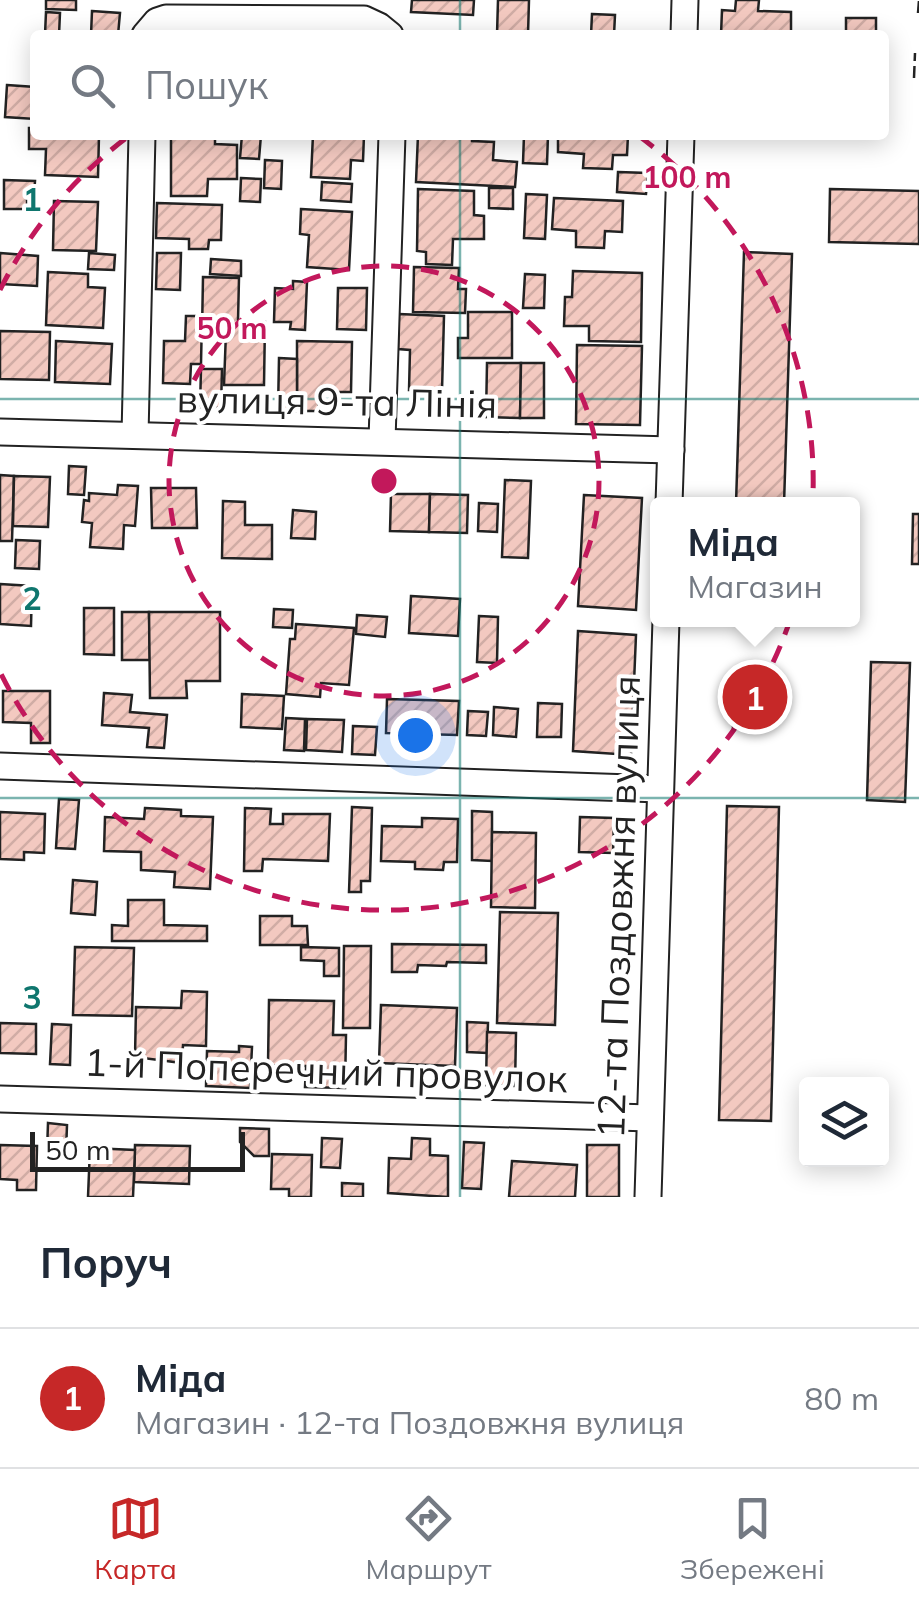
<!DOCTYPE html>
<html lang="uk">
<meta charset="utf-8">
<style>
:root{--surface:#fff;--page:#f6f6f7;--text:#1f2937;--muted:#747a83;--line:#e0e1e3;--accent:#c62828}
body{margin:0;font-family:Mulish,sans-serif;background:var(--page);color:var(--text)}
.controls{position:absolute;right:30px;bottom:30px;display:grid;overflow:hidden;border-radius:10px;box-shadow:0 5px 25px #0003}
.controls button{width:90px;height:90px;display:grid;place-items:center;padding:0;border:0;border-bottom:2px solid var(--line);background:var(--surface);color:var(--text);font:50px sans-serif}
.scale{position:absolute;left:30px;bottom:25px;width:215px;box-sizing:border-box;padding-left:10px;border:5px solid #222;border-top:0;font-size:28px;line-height:35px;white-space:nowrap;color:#222;-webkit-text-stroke:8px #fff;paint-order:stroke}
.you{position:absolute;left:415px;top:735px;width:35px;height:35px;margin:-25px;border:8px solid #fff;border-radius:50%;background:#1a73e8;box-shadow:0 0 0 15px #1a73e833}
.badge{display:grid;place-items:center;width:65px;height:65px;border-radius:50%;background:var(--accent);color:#fff;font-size:32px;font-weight:700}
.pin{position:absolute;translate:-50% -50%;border:5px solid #fff;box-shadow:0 2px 10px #0006}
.popup{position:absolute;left:650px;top:497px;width:210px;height:130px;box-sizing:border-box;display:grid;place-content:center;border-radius:10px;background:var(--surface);filter:drop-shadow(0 2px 8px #0005);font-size:32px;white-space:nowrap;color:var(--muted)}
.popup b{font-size:38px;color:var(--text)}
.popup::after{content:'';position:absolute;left:50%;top:100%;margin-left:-20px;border:20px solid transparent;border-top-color:var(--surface)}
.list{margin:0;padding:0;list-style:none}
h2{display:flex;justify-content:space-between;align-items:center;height:130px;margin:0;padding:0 40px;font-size:42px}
h2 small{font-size:32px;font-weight:400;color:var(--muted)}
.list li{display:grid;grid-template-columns:65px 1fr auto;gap:30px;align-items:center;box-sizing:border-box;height:140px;padding:0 40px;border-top:2px solid var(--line)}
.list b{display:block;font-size:38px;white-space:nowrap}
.list p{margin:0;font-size:32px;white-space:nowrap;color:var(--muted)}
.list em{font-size:32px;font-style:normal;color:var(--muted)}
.icon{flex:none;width:55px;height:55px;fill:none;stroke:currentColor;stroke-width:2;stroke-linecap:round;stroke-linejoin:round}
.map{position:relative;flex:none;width:919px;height:1197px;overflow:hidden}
.search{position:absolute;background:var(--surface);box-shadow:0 5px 25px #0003;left:30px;right:30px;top:30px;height:110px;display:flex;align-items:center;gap:25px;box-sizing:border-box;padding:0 35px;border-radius:10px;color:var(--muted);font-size:38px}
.sheet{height:270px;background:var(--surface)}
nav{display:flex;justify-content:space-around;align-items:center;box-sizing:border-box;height:140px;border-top:2px solid var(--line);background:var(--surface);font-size:28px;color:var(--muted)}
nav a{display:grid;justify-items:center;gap:5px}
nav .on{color:var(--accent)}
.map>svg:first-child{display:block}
.building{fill:url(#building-hatch);stroke:#222;stroke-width:2.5}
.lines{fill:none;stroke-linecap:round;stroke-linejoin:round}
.minor-casing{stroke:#222;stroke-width:29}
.minor{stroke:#fff;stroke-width:25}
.fence{stroke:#222;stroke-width:2.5;stroke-dasharray:12 5;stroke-linecap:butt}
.grid{fill:none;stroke:#0f766e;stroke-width:2.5;stroke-opacity:0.55}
.ring{fill:none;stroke:#c2185b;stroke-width:5;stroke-dasharray:18 12}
.labels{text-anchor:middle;stroke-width:8;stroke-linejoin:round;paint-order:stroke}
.street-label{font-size:38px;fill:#222;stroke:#fff}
.grid-label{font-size:32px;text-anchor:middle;font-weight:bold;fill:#0f766e;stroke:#fff;stroke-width:8;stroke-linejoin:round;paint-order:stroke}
.centre{fill:#c2185b;stroke:#fff;stroke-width:5}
.ring-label{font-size:30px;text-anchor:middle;font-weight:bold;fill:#c2185b;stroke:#fff;stroke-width:8;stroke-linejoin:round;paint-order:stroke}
</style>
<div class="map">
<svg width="919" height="1197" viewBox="0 0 919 1197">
<defs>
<pattern id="building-hatch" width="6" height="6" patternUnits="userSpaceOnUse" patternTransform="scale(2.5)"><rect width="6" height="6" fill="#f3c9c0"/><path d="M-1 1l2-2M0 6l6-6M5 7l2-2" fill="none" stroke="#d0aca5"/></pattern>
</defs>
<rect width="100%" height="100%" fill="#fff"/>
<g class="building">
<polygon points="46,0 76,0 76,10 46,9"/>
<polygon points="412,0 474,0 473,15 411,12"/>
<polygon points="498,0 529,0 528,35 497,35"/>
<polygon points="736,0 759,0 758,11 791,12 791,35 721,35 722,10 735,11"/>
<polygon points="92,11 120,13 118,35 91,35"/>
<polygon points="46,12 60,13 59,35 45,35"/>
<polygon points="592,14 615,15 614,35 591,35"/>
<polygon points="846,18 876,18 876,35 824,35 824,32 846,32"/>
<polygon points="7,85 35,87 35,119 5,117"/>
<polygon points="29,128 35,128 35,135 99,135 98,177 45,175 46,149 29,149"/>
<polygon points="171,135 215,135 215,144 237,145 237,179 208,179 207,196 171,196"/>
<polygon points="242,135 261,135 259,159 240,158"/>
<polygon points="313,135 364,135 363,161 351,160 350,179 311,177"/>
<polygon points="418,135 472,135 472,141 494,142 493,160 517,162 515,187 416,182"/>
<polygon points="524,135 548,135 547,164 523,163"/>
<polygon points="558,135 628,135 627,155 613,155 612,169 583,168 584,154 558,152"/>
<polygon points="265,160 282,161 281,189 264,188"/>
<polygon points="618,172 648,173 646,194 617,192"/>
<polygon points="241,178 261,179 260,202 240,201"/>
<polygon points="4,180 35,181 34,196 27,196 27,209 4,209"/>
<polygon points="322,182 352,184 351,202 321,200"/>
<polygon points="489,188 513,188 513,209 489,208"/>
<polygon points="418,189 474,191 474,215 484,216 484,239 453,239 452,265 426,264 426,252 417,251"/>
<polygon points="830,189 919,191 919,244 829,242"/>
<polygon points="526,194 547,195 545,239 524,238"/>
<polygon points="554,198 623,201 622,232 605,231 604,248 576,247 576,231 552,229"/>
<polygon points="54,201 98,202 96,251 53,250"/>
<polygon points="157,203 222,205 221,240 209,240 208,249 189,249 189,239 156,238"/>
<polygon points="301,209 352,212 349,270 307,267 309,235 300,234"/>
<polygon points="744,252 792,254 784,504 736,504"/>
<polygon points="0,253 38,256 37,286 0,284"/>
<polygon points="89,253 115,255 114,270 88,269"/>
<polygon points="157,253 181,253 180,290 156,289"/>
<polygon points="211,259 241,261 241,276 210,274"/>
<polygon points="414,267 459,268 458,289 466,289 465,313 413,312"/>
<polygon points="573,271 642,273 641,342 589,341 589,326 564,326 565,297 572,297"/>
<polygon points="48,272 88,274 88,287 105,288 103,328 46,325"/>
<polygon points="525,274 545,275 544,308 523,308"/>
<polygon points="203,277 239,278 238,321 265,322 264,385 224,385 226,332 202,332"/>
<polygon points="293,281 307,282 305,330 290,329 291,322 274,322 275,288 293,289"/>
<polygon points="338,288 367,288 366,330 337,329"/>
<polygon points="468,312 512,312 512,358 458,358 458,338 468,338"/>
<polygon points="399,314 444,316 442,391 409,390 410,350 398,349"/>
<polygon points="186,316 202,316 201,364 191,364 190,384 163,383 164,341 185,341"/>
<polygon points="0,331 50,332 49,380 0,379"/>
<polygon points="56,341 112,344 110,384 55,382"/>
<polygon points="297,341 352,342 351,392 318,392 319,411 297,411"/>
<polygon points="577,345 642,346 640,425 576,424"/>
<polygon points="279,358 297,359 297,411 278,411"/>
<polygon points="487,363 521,363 520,418 486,417"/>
<polygon points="521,363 544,363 544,418 520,418"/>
<polygon points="201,369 222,369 221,408 200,407"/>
<polygon points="69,466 86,467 84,495 68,494"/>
<polygon points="0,475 14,476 12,541 0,541"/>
<polygon points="14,476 50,477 48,527 13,526"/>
<polygon points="505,480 531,481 528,558 502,557"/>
<polygon points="118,485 138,486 135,526 124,525 123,549 90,547 92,523 82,522 84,500 89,501 89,493 117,495"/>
<polygon points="151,488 196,488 197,528 152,528"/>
<polygon points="391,494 430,494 429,532 390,531"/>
<polygon points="430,494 468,495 467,533 429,532"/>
<polygon points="584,495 642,498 636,610 578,606"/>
<polygon points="223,501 245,502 245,525 272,525 272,559 222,558"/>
<polygon points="479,503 498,504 497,532 478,531"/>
<polygon points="293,510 316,512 315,539 291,538"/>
<polygon points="913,514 919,514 919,564 912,564"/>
<polygon points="16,540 40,541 39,569 15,568"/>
<polygon points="0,584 32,586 31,626 0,624"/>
<polygon points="411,596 460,599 458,636 409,633"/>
<polygon points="84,608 114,608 114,655 84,654"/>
<polygon points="274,609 293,610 292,628 273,627"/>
<polygon points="122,612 149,612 150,660 122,660"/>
<polygon points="149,612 220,612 220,681 186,681 187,698 150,698"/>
<polygon points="357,615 387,617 385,637 356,634"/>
<polygon points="479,616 498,617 497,663 477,662"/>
<polygon points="296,624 354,628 349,685 321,683 320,697 286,694 290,639 295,639"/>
<polygon points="578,631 636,635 631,755 573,751"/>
<polygon points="871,662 910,663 905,802 867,800"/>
<rect x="733" y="677" width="37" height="51"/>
<polygon points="3,691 50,691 50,743 31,743 31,723 3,722"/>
<polygon points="104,693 132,695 130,712 167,715 164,748 147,747 149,728 102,725"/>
<polygon points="242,694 284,696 282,729 241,727"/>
<polygon points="387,699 459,701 457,735 386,733"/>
<polygon points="538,703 562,704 561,737 537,737"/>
<polygon points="494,707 518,709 516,737 493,735"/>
<polygon points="468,711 488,712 486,736 467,735"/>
<polygon points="286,718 305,719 304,751 284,750"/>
<polygon points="307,719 344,720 342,752 306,750"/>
<polygon points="353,726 377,727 375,755 352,754"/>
<polygon points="59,799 79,800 75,849 56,848"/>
<polygon points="727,806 779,807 771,1121 719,1120"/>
<polygon points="352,807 372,808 370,881 361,881 361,892 349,892"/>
<polygon points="145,808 181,810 181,816 213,817 210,889 174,887 175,872 141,870 141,852 104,851 105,817 144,819"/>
<polygon points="245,808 271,809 270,824 283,824 283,814 330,814 328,861 263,859 262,871 244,871"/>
<polygon points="472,811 492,812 492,861 472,860"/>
<polygon points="0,812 45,814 44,853 24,852 24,860 0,859"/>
<polygon points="580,817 614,818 613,853 579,852"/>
<polygon points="422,818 458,819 457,862 444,862 443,870 415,869 415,862 381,861 382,826 422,827"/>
<polygon points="492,832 536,833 535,908 491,907"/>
<polygon points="73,880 97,882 95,915 71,913"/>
<polygon points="128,900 164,900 164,925 207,926 207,941 112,941 112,925 128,926"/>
<polygon points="500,912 558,913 555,1025 497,1023"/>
<polygon points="260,916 292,916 292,926 307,926 308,945 260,945"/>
<polygon points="392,944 486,945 486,963 447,962 446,966 418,965 417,972 392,972"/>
<polygon points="344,946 371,946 370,1028 343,1028"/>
<polygon points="75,947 134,948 132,1016 73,1015"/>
<polygon points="301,947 339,948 339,976 324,976 324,961 301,960"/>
<polygon points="182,991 207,992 206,1046 183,1045 182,1063 135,1057 136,1007 181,1008"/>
<polygon points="269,1000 334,1001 333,1035 346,1035 345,1088 305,1087 306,1066 268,1065"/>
<polygon points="381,1005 457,1008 455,1066 379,1063"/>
<polygon points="467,1022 488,1023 487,1053 467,1052"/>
<polygon points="0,1023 36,1024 36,1054 0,1053"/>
<polygon points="52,1024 71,1025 70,1065 50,1064"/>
<polygon points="487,1032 516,1033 515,1086 486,1085"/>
<polygon points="239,1046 252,1047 250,1088 206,1086 207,1051 239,1052"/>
<polygon points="48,1123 67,1125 66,1153 47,1152"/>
<polygon points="240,1128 269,1129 269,1156 254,1156 240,1142"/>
<polygon points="322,1138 342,1139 340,1168 321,1167"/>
<polygon points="412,1138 430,1139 430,1155 448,1156 448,1197 388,1193 389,1158 411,1159"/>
<polygon points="464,1142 484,1143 481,1189 462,1188"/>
<polygon points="0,1145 37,1146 36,1190 17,1190 17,1180 0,1179"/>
<polygon points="135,1145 190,1146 189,1184 134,1182"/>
<rect x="587" y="1145" width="32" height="52"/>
<polygon points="90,1148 135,1150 133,1197 88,1197"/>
<polygon points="272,1154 312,1155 311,1197 289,1197 289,1189 271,1189"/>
<polygon points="512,1161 577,1165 575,1197 509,1197"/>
<polygon points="342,1183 363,1184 363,1197 342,1197"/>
</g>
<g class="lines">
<defs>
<g id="minor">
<polyline points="145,35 157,21 166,18 364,19 379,26 390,35"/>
<polyline points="684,35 685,0"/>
<polyline points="0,432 671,450"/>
<polyline points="135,435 142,135"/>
<polyline points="382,440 392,135"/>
<polyline points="669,504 681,135"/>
<polyline points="0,766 660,789"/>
<polyline points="0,1099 650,1118"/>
<polyline points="648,1197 666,620"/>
</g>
</defs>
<use href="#minor" class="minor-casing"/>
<use href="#minor" class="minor"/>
<g class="fence">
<polyline points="918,13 919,0"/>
<polyline points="914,78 915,53"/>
</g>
</g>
<path class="grid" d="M 460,0 L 460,35M 460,135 L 460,1197M 0,399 L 919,399M 0,798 L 919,798"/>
<g class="ring">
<circle cx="384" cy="481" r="215"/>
<path d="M0 290A429 429 0 0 1 129 136M639 136A429 429 0 1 1 0 672"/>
</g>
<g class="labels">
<g class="street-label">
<text transform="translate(337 402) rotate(1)" y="13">вулиця 9-та Лінія</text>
<text transform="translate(619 907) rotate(-88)" y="13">12-та Поздовжня вулиця</text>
<text transform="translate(326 1071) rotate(2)" y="13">1-й Поперечний провулок</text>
</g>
</g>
<g class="grid-label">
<text x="32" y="211">1</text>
<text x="32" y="610">2</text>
<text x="32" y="1009">3</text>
</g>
<circle cx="384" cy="481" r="15" class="centre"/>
<g class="ring-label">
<text x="687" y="188">100 m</text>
<text x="232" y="339">50 m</text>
</g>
</svg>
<div class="controls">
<button><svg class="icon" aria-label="layers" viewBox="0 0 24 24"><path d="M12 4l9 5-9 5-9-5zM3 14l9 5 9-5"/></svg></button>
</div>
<div class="scale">50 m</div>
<div class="you"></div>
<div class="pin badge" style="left:755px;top:697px">1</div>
<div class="popup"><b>Міда</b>Магазин</div>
<div class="search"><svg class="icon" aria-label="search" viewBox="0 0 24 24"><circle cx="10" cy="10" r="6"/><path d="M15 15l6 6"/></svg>Пошук</div>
</div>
<section class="sheet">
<h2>Поруч<small></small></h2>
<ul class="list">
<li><span class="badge">1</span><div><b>Міда</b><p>Магазин · 12-та Поздовжня вулиця</p></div><em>80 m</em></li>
</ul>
</section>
<nav>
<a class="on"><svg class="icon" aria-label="map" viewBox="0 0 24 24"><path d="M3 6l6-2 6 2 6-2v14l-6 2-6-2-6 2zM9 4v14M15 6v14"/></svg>Карта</a>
<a><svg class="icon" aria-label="directions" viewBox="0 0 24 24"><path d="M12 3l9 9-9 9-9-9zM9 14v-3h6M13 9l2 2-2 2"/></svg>Маршрут</a>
<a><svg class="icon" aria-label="saved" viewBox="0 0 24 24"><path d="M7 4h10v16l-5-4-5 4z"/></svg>Збережені</a>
</nav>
